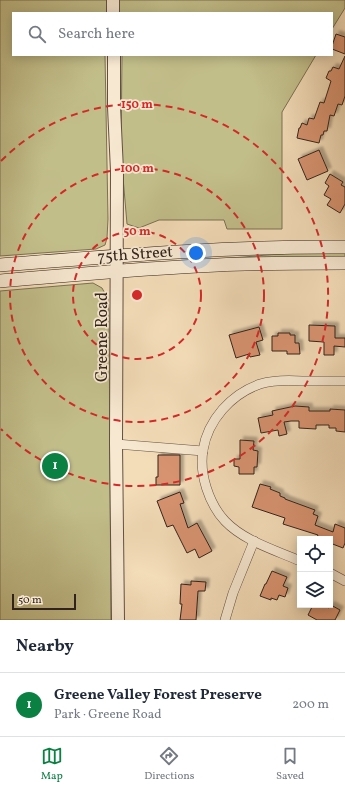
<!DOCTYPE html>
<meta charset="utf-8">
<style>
:root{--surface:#fff;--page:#f2f2f3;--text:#1f2937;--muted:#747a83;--line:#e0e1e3;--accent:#0b8043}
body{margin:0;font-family:Vollkorn,serif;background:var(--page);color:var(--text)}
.controls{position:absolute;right:12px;bottom:12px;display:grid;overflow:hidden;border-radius:0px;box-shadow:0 2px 10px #0003}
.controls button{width:36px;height:36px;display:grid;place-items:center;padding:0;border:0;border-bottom:1px solid var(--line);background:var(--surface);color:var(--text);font:20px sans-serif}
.scale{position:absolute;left:12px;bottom:10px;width:64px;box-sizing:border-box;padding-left:4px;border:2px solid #31231c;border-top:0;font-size:11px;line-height:14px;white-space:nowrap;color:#31231c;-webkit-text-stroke:3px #f7e8d1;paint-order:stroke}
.you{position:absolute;left:196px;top:253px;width:14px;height:14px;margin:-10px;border:3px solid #fff;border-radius:50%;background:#1a73e8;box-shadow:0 0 0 6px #1a73e833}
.badge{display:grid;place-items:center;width:26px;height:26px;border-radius:50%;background:var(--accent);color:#fff;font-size:13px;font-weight:700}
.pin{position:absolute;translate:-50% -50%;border:2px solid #fff;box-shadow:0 1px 4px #0006}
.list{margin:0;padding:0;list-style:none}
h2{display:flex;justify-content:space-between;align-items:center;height:52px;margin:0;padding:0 16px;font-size:17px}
h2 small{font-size:13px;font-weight:400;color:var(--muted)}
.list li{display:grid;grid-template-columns:26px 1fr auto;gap:12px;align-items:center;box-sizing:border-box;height:64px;padding:0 16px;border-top:1px solid var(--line)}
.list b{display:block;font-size:15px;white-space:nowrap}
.list p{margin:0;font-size:13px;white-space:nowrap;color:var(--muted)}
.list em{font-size:13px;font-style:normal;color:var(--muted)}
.icon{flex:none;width:22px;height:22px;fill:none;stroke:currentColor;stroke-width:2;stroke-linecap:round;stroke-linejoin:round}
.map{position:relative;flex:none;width:345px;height:620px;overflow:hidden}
.search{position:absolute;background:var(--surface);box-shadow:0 2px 10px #0003;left:12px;right:12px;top:12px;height:44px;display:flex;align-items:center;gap:10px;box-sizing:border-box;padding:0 14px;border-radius:0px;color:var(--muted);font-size:15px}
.sheet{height:116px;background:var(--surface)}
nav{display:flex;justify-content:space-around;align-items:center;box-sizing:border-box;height:56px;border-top:1px solid var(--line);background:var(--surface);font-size:11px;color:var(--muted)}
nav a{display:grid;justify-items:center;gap:2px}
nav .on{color:var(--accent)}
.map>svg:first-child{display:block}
.green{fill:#c2be8a;stroke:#7a7053}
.building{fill:#d8936f;stroke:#31231c;filter:url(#shadow)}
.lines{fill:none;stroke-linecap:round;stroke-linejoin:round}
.minor-casing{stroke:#625143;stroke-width:10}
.tertiary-casing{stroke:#625143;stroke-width:14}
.secondary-casing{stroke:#31231c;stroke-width:14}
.minor{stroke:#f7e8d1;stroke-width:9}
.tertiary{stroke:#f7e8d1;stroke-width:12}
.secondary{stroke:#f7e8d1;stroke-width:13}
.ring{fill:none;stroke:#d62828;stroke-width:2;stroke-dasharray:7 5}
.labels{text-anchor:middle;stroke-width:3.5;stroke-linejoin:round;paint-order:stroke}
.street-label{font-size:16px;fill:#31231c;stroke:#f7e8d1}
.centre{fill:#d62828;stroke:#f7e8d1;stroke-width:2}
.ring-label{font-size:12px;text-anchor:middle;font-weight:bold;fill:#d62828;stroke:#f7e8d1;stroke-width:3.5;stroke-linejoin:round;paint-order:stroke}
</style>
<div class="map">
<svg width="345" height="620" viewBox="0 0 345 620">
<defs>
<filter id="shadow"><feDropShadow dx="3.5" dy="-3.5" stdDeviation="1" flood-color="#0004"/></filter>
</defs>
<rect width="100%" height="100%" fill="#f3dcb8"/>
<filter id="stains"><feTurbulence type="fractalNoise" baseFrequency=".005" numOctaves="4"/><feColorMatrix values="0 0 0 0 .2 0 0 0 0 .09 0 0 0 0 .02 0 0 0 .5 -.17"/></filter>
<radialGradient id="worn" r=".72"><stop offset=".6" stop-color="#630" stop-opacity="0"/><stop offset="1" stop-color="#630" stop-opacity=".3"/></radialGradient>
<g class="green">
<polygon points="0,0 345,0 345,8 332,29 332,13 13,13 13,55 105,55 108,219 107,238 105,245 96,249 0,256"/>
<polygon points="122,55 316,55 282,112 282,229 227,229 224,220 159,220 139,228 127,224 121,154"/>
<polygon points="291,253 345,253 345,258 220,259"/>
<polygon points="93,283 102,288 108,299 109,312 111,620 0,620 0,291"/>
</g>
<g class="building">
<polygon points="336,34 345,37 345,54 332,49 332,46"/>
<polygon points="345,56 345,96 342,105 338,104 334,116 330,115 327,131 324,131 323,135 321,135 319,143 297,138 299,128 300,128 302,123 307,125 309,118 314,119 320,102 324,103 331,81 326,78 329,71 331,71 333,67 339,69"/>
<polygon points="319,150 328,171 307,180 298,159"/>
<polygon points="330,174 343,182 341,185 345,187 345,204 340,213 327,205 331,199 324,195 329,186 325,183"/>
<polygon points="309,325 335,326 335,338 345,338 345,347 334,346 334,355 324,355 324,342 309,341"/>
<polygon points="259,327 263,340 256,342 260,355 250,357 249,354 236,358 229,335"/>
<polygon points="278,333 290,333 290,335 295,335 295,343 299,343 300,354 287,354 287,351 272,351 272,336 278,336"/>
<polygon points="295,406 309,407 309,411 330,411 330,409 345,410 345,432 336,431 336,428 329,428 329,425 316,425 316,429 299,428 299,421 291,421 284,422 287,434 279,436 278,430 261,433 258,418 273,415 272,411"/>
<polygon points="240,440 254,441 253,450 258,451 257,467 254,467 254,474 239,474 239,467 234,466 234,459 240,459"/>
<polygon points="158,455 180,455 180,485 156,485 156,477 158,477"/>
<polygon points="260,484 271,487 270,489 280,493 280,496 285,498 285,499 315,510 313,514 318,516 315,525 333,532 335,524 345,528 345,543 343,548 330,543 330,539 316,539 318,535 283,524 285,518 252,507"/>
<polygon points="180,492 184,503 180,504 188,528 197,523 212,551 199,558 195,549 187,553 173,525 167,527 157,501"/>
<polygon points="272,571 287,577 283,586 288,588 285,597 279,595 277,600 271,598 271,600 260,596 265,584 266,584"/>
<polygon points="191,581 206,582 205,591 198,591 196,620 180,620 182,604 180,604 181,584 191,585"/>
<polygon points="313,605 323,605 329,608 331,605 340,610 335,620 317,620 308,615"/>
</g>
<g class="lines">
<defs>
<g id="minor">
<polyline points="116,444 203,451"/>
<path d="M 300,561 C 275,550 244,541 225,521 C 209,504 199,474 203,450 C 208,420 231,394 260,384 C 274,380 288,380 302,381 C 317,381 331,381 345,381"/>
<polyline points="330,573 345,581"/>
<polyline points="225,620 233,593 254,541"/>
</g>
<g id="tertiary">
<polyline points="113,0 113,13"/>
<polyline points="114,55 114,107 117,171 116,444 118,620"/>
</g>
<g id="secondary">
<path d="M 0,265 C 115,256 230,246 345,247"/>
<path d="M 0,281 C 72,275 145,268 218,265 C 260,263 303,263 345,263"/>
</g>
</defs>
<use href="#minor" class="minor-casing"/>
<use href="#tertiary" class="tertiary-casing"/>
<use href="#secondary" class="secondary-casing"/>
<use href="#minor" class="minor"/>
<use href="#tertiary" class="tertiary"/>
<use href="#secondary" class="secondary"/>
</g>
<g class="ring">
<circle cx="137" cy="295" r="64"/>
<circle cx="137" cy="295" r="127"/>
<path d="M1 161A191 191 0 1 1 1 429"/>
</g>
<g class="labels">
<g class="street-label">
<text transform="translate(135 253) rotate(-4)" y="6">75th Street</text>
<text transform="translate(101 337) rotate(-90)" y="6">Greene Road</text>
</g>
</g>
<circle cx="137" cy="295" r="6" class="centre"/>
<g class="ring-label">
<text x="137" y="108">150 m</text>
<text x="137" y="172">100 m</text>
<text x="137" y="235">50 m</text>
</g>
<rect width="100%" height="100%" filter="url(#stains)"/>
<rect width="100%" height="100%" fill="url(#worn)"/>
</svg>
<div class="controls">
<button><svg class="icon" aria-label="locate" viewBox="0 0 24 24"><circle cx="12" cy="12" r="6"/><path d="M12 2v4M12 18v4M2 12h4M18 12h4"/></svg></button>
<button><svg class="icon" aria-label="layers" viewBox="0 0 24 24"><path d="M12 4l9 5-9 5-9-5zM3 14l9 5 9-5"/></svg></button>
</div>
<div class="scale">50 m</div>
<div class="you"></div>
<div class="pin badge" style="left:55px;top:466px">1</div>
<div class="search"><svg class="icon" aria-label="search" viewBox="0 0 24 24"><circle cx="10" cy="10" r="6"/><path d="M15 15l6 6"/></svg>Search here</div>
</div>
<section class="sheet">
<h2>Nearby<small></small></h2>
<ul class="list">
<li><span class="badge">1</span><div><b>Greene Valley Forest Preserve</b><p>Park · Greene Road</p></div><em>200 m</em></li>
</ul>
</section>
<nav>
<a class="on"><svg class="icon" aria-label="map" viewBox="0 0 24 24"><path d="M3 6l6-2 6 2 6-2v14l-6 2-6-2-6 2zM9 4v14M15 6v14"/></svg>Map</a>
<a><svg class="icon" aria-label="directions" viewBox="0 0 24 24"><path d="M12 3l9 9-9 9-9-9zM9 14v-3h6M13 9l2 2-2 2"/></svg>Directions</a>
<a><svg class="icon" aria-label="saved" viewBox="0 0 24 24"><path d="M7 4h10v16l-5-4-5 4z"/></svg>Saved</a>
</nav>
